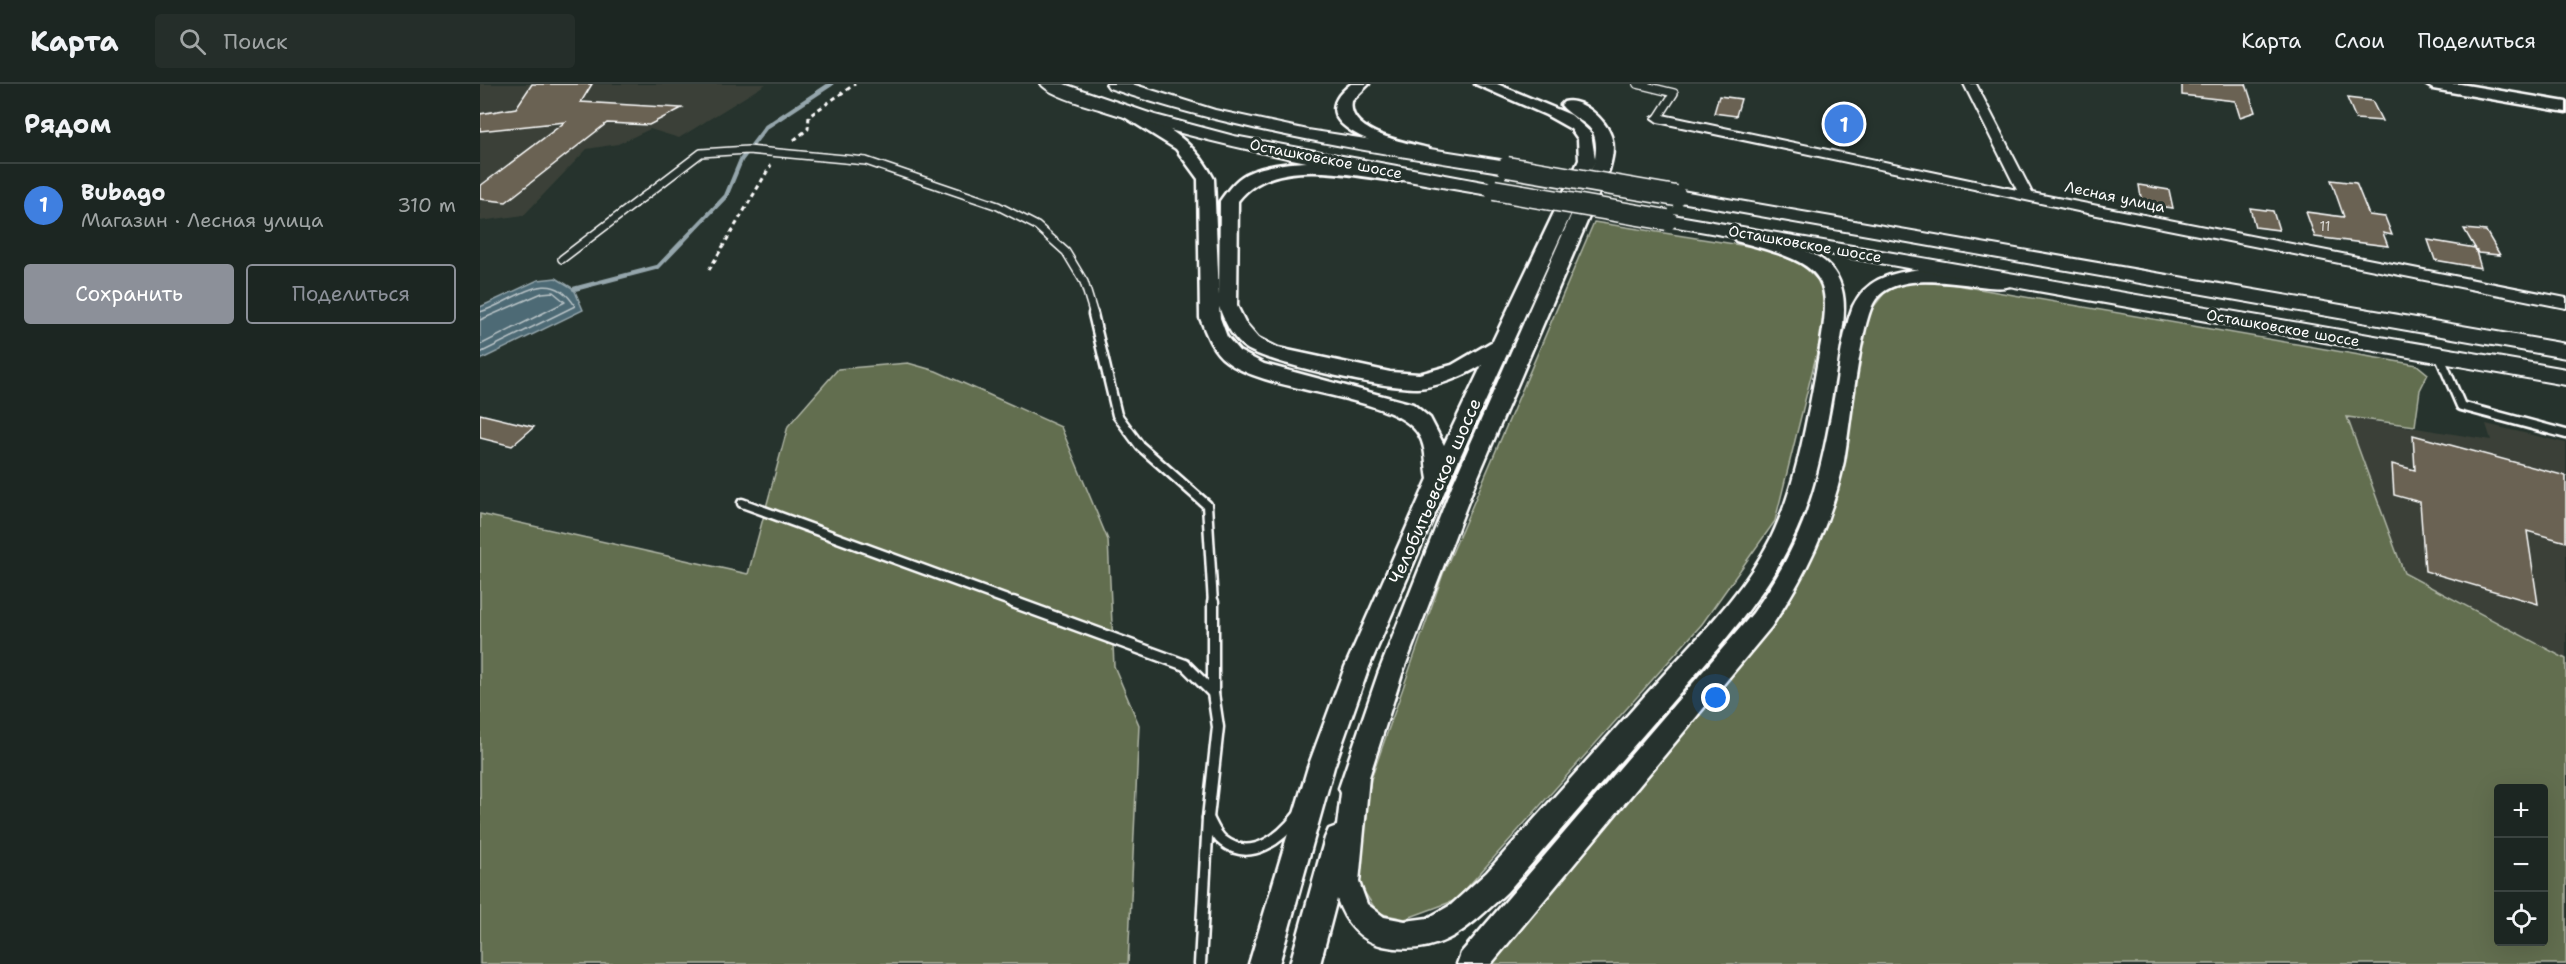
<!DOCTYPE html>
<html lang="ru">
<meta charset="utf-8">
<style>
:root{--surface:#1c2622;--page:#252e2a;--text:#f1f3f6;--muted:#a0a5a5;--line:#3a4340;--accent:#8c9099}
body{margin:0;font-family:"Shantell Sans",sans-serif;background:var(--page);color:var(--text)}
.controls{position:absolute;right:18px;bottom:18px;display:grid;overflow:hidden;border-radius:6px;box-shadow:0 6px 24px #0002}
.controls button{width:54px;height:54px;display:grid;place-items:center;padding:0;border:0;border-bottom:2px solid var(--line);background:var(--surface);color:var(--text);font:30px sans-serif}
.you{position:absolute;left:1236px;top:614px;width:21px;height:21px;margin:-15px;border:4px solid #fff;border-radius:50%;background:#1a73e8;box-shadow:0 0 0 9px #1a73e833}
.badge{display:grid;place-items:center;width:39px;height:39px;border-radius:50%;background:var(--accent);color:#fff;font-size:20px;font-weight:700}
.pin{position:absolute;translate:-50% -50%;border:3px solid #fff;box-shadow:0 2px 6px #0006}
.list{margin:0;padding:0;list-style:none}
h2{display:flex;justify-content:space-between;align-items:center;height:78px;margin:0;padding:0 24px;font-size:26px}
h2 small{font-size:20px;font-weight:400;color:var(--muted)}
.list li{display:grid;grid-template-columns:39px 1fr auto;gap:18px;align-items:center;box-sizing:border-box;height:84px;padding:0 24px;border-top:2px solid var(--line)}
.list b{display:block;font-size:22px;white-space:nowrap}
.list p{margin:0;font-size:20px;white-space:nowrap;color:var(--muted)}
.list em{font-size:20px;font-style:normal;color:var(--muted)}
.actions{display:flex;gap:12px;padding:18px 24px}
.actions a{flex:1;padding:14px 0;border:2px solid var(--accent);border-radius:6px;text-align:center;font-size:21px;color:var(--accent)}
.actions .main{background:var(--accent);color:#fff}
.icon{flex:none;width:33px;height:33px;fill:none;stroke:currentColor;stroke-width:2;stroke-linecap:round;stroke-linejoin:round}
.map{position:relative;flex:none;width:2086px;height:880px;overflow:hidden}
header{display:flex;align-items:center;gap:36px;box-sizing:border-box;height:84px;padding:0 30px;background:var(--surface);border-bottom:2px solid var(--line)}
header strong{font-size:28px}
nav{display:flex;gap:33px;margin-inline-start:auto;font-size:21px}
.search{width:420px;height:54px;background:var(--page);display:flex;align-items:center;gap:15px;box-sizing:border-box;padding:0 21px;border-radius:6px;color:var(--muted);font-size:22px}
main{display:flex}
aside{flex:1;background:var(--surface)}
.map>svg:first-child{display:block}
.built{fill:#3a4138}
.green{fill:#626e4f;stroke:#b0b6a7;stroke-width:1.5;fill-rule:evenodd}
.water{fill:#4e6a74;stroke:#95a6ac;stroke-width:1.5}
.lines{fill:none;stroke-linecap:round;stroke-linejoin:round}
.shore{stroke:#b8c3c7;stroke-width:1.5}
.stream{stroke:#95a6ac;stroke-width:4.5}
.building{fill:#6a6253;stroke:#fff;stroke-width:1.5}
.service-far2-casing{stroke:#fff;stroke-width:10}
.service-far1-casing{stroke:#fff;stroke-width:13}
.service-casing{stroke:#fff;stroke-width:15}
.minor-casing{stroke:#fff;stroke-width:4}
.tertiary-casing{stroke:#fff;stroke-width:5}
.secondary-casing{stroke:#fff;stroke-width:4}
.path{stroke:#fff;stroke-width:3;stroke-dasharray:4.5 4;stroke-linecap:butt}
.service-far2{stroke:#26332d;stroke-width:7}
.service-far1{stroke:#26332d;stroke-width:8}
.service{stroke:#26332d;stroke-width:10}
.minor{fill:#26332d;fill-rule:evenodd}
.tertiary{fill:#26332d;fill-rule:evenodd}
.secondary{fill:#26332d;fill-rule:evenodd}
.secondary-bridge-casing{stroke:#fff;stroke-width:23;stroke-linecap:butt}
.secondary-bridge{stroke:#26332d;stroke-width:20}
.labels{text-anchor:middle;stroke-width:6;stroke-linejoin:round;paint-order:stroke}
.far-number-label{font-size:14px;fill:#dad8d4}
.far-street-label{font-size:15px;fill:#fff;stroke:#26332d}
.street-label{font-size:18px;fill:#fff;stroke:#26332d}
</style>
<header>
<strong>Карта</strong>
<div class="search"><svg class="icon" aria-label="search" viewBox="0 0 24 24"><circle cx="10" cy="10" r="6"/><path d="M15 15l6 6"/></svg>Поиск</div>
<nav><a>Карта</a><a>Слои</a><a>Поделиться</a></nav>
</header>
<main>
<aside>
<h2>Рядом<small></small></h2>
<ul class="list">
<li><span class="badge" style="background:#3f7fe0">1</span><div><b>Bubago</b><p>Магазин · Лесная улица</p></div><em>310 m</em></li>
</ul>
<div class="actions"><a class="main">Сохранить</a><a>Поделиться</a></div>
</aside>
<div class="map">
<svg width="2086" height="880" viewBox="0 0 2086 880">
<rect width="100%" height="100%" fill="#26332d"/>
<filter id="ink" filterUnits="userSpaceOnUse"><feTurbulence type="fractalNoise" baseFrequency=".0167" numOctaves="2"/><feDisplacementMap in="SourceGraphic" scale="12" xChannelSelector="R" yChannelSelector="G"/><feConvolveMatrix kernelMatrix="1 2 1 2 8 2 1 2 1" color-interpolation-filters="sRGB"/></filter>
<g filter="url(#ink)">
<g class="built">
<polygon points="0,0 286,0 199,54 170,45 138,60 107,65 44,131 0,137"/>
<polygon points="1867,333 2011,356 2006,340 2086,359 2086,575 1924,489"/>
</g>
<g class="green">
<polygon points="1114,138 1286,165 1322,181 1341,199 1346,232 1295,437 1222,540 976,816 925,835 898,829 875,794 891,695 963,490"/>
<path d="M 1430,198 L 1471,200 L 1937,281 L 1948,290 L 1940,306 L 1935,342 L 1867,333 L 1924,489 L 2086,575 L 2086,880 L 1011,880 L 1241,601 L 1314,507 L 1351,425 L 1365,359 L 1384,248 L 1391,226 L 1406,207 ZM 2018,704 L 2064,704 L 2064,858 L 2018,858 Z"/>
<polygon points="428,279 456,287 581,343 628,456 634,582 659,641 648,880 0,880 0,430 268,490 308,342 358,285"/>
</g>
<polygon class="water" points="76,194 94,205 103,226 0,276 0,223 58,196"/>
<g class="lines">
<g class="shore">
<path d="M 0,228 C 35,218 69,179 95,222 L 0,269"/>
<polyline points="0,236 62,209 73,208 85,218 0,261"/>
</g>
<polyline class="stream" points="94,205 178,183 246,112 261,76 286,43 351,0"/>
</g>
<g class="building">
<polygon points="52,0 112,0 101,18 202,24 169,41 127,39 26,118 0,115 0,102 85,38 0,47 0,30 36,24"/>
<polygon points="1702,0 1766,0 1775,28 1760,33 1755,17 1702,11"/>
<polygon points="1239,12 1261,15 1256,32 1234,29"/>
<polygon points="1867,14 1892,17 1902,37 1876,35"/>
<polygon points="1851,96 1876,99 1889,131 1905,133 1912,151 1903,149 1908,162 1835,153 1826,128 1864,133"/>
<polygon points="1659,101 1689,106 1693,124 1662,120"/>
<polygon points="1770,124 1793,127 1799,146 1775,143"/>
<polygon points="1984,145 2006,147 2020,171 1998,169"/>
<polygon points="1948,156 1995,164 2001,184 1955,176"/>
<polygon points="0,330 54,343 32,362 0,354"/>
<polygon points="1933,351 2086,392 2086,458 2047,447 2058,520 1945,487 1940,418 1914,411 1912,380 1935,386"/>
</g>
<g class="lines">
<defs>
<g id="service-far2">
<polyline points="1157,0 1194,9 1178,34"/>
<polyline points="82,175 221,69 268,66 386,77 518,122 557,142 586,168 604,198 614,231"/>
</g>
<g id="service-far1">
<polyline points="613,230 637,331 660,362 727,421 733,520"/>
<polyline points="1959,271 1981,322 2086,350"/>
<polyline points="262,419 538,520"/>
</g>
<g id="service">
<polyline points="533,518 705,581 733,609 738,643 728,734 720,880"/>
<polyline points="733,518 733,609"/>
<path d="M 728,734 C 732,742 736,752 743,757 C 771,779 801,754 818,732"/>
</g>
<polygon id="minor" points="1484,0 1496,0 1552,109 2086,214 2086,224 1612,130 1178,38 1172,34 1178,30 1537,106"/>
<g id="tertiary">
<path d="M 871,0 L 889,0 L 872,17 C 866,49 925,58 948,64 L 950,67 L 948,70 L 942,72 C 915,66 815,42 871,0 Z"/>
<path d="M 995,0 L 1017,0 L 1091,31 L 1111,49 L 1115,75 C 1121,36 1100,43 1081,21 L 1084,18 C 1101,13 1126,36 1131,52 C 1135,64 1132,75 1129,86 L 994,402 L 922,590 L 889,693 L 879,798 L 887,820 L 904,833 L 925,837 L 948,834 L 971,821 L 1007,788 C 1064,724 1122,660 1179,596 C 1219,552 1264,508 1291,454 C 1315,404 1325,347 1335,293 C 1352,195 1359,183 1256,157 L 1253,153 L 1256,149 C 1276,144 1324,163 1341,175 C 1376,199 1362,245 1357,280 C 1347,339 1339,401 1312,456 C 1282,518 1235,567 1191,619 C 1136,682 1082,745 1027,808 C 988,844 960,874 903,862 C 878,856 865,838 857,815 L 840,880 L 810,880 L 845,754 L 849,745 L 857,742 L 861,709 L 859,704 L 898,590 L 972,402 L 1115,77 L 969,397 L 889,583 L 854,683 L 799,880 L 769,880 L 828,683 L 865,583 L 948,395 C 945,381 947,364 939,351 C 916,310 788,310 746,277 C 732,267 726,249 720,234 L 718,95 L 696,65 L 635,27 L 637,24 C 647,21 656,27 664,31 C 695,46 718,64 734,95 L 739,212 L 740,117 C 747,107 755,96 766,90 C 805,71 880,78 922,88 L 924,92 L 922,96 L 916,97 C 867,91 792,72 758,117 L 757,222 L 766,240 L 778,254 L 798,264 L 910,288 L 939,290 L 972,281 L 1013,257 L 1099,76 L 1098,55 L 1091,45 L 1066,31 ZM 739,223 C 745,238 751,252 763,262 C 782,279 909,305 937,304 C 958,303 984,292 1002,281 L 964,361 L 950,334 L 933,320 L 784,280 L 759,267 L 747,253 L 740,234 Z"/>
<polygon points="1945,0 1980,0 2086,18 2086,28 1953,5"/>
<path d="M 1434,186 C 1451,186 1526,186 1534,199 C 1523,216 1427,176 1396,215 C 1380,235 1370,345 1364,377 C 1351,439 1326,491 1291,543 L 1011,880 L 977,880 L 981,869 L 1273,529 C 1323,459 1338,405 1353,321 C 1359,289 1361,253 1373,222 C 1386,196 1407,190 1434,186 Z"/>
</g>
<g id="secondary">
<path d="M 561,0 L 584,0 L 675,31 L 754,52 L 1014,100 L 1024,106 L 1014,112 C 881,89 748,67 619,25 C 605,21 569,11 561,0 Z"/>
<path d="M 626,0 L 652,0 L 735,26 L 828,46 L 1027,77 L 1036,83 L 1027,89 C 892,68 758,48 629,4 Z"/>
<polygon points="1196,106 2086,260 2086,274 1189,116 1186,112"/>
<polygon points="1187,130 2086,285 2086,301 1180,140 1177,136 1180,132"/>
</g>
</defs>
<use href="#service-far2" class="service-far2-casing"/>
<use href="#service-far1" class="service-far1-casing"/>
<use href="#service" class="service-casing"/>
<use href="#minor" class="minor-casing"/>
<use href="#tertiary" class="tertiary-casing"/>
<use href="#secondary" class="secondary-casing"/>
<g class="path">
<polyline points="314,56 328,45 329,32 375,0"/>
<polyline points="229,186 291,81"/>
</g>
<use href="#service-far2" class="service-far2"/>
<use href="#service-far1" class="service-far1"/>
<use href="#service" class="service"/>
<use href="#minor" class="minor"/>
<use href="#tertiary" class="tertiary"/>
<use href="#secondary" class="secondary"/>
<defs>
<g id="secondary-bridge">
<polyline points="1027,83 1196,112"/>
<polyline points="1014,106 1187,136"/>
</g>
</defs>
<use href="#secondary-bridge" class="secondary-bridge-casing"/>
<use href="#secondary-bridge" class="secondary-bridge"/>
</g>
</g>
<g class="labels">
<g class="far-number-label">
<text x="1845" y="147">11</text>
</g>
<g class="far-street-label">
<text transform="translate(846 75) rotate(11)" y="5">Осташковское шоссе</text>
<text transform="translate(1635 113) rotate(12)" y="5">Лесная улица</text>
<text transform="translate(1325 160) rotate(10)" y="5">Осташковское шоссе</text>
<text transform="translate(1803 244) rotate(10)" y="5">Осташковское шоссе</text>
</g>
<g class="street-label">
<text transform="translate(955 407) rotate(-66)" y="6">Челобитьевское шоссе</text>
</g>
</g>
</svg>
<div class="controls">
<button>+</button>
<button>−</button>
<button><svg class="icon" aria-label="locate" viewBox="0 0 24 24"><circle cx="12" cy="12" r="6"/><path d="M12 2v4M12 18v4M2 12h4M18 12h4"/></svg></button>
</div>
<div class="you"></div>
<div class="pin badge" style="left:1364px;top:40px;background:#3f7fe0">1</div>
</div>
</main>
